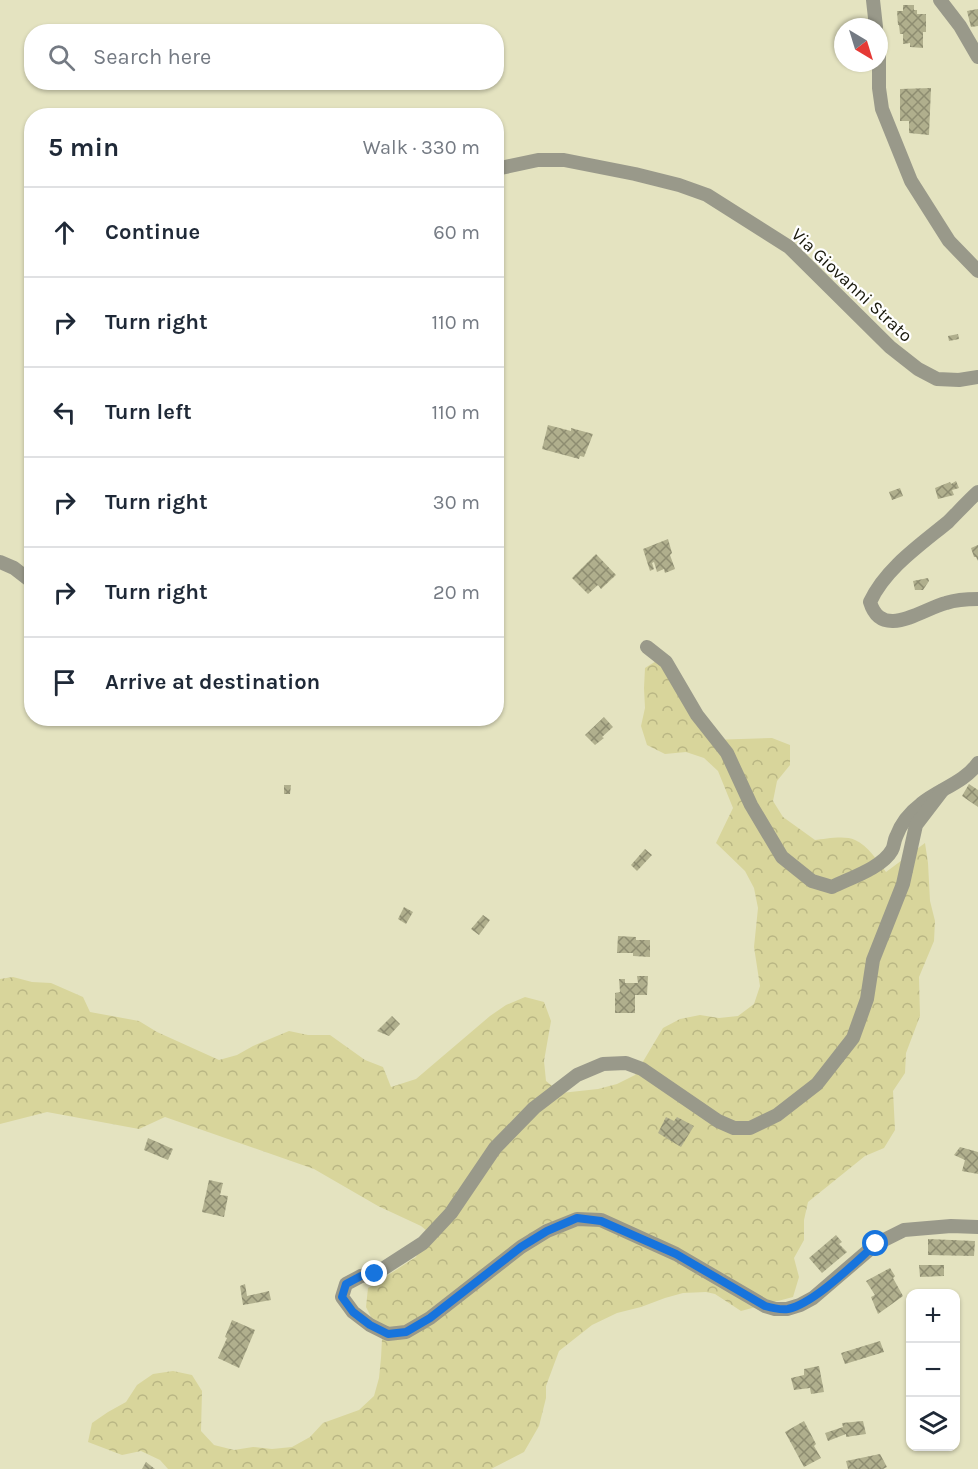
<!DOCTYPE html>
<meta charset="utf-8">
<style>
:root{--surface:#fff;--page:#f6f6f7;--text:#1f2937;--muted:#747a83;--line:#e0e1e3}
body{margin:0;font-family:Karla,sans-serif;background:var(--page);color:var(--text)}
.controls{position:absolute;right:18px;bottom:18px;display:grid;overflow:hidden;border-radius:12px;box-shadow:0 2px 4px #0004}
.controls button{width:54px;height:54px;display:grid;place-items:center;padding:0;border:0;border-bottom:2px solid var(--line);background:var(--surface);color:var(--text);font:30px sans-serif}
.compass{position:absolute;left:834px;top:18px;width:54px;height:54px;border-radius:50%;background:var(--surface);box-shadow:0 2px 4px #0004;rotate:142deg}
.stop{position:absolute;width:18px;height:18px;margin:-14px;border:4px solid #1774dd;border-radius:50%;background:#fff}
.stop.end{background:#1774dd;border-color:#fff;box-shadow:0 2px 6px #0008}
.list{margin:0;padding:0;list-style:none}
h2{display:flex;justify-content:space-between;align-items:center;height:78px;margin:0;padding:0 24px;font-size:26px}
h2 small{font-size:20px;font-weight:400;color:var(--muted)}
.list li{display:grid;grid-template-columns:39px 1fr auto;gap:18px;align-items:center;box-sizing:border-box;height:90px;padding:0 24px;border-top:2px solid var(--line)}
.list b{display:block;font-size:22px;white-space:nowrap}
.list em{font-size:20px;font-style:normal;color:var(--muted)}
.icon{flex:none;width:33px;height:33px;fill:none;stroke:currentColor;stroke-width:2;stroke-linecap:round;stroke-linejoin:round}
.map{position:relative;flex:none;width:978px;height:1469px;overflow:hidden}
.search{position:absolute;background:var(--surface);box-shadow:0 2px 4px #0004;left:24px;top:24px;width:480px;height:66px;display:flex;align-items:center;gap:15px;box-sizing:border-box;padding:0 21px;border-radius:24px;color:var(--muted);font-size:22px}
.panel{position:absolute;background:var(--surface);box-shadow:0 2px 4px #0004;left:24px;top:108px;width:480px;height:618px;border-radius:24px}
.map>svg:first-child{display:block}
.forest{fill:url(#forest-crowns)}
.building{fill:url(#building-cross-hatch)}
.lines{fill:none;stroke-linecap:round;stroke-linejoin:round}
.minor{stroke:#99998a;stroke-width:14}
.route{stroke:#1774dd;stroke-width:8}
.labels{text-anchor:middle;stroke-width:4.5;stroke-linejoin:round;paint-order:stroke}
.street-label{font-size:18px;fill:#18180b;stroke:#fff}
</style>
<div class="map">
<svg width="978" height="1469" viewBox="0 0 978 1469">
<defs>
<pattern id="forest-crowns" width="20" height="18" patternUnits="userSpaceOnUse" patternTransform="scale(1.5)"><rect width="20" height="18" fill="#d8d59b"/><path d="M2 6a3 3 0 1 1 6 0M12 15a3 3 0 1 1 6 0" fill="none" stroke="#b9b684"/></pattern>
<pattern id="building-cross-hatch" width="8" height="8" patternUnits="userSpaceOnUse" patternTransform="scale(1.5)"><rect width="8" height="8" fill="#b0af8d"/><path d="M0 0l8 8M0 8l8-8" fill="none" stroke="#8e8d71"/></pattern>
</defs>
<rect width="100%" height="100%" fill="#e4e3c0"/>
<path class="forest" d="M 661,658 L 710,740 L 772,738 L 790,745 L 790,765 L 777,781 L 773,801 L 783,817 L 815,840 C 825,839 845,835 855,840 C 868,846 877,860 886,872 L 925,843 L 928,863 L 930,901 L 935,921 L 934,941 L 919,977 L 920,1016 L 906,1053 L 905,1073 L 893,1091 L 895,1130 L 884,1148 L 865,1156 L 808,1202 L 804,1220 L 804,1240 L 794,1258 L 799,1277 L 793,1297 L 741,1311 L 715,1294 L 706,1292 L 683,1293 L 665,1298 L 641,1307 L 617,1313 L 592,1325 L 559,1351 L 546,1386 L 546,1398 L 539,1426 L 524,1452 L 491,1469 L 168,1469 L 160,1460 L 141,1451 L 122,1455 L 88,1442 L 92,1423 L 108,1412 L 126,1402 L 137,1385 L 153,1374 L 173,1371 L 192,1375 L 202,1391 L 201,1431 L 214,1445 L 234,1450 L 253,1447 L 272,1449 L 292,1447 L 310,1437 L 323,1423 L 359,1410 L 374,1396 L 379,1378 L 381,1358 L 382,1339 L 366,1307 L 368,1288 L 416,1257 L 427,1231 L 421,1226 L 378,1206 L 314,1169 L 165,1117 L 139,1129 L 47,1112 L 0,1124 L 0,979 L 13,977 L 32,982 L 51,983 L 83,997 L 90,1012 L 139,1021 L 157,1032 L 219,1060 L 237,1055 L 253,1046 L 289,1031 L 308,1035 L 330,1035 L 365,1060 L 383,1067 L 391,1087 L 416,1079 L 490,1016 L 506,1005 L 525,997 L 544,1002 L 551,1021 L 544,1061 L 546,1081 L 561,1093 L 598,1089 L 617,1084 L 635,1075 L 663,1028 L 680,1019 L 700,1015 L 719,1018 L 738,1016 L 754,1004 L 760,986 L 754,947 L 758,908 L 754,888 L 745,871 L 716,843 L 733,808 L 718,771 L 704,758 L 686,752 L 665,754 L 647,745 L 641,726 L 645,708 L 644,688 L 645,668 Z"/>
<g class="building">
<polygon points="903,5 914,5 914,10 917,10 917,14 926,14 926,32 923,32 923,48 910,47 910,43 903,44 903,34 900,34 899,25 898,25 897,11 903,11"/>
<polygon points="978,9 978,26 971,27 967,11"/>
<polygon points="931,88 929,135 909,133 909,121 900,121 900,89"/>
<polygon points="496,130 499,130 504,155 496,156"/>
<polygon points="958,334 959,339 949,341 948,336"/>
<polygon points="548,425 571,431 571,428 593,434 584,457 580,456 579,459 542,449"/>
<polygon points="956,481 959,488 952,490 954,495 938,499 935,488 950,482 951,484"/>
<polygon points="900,488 903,496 892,500 889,492"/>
<polygon points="668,539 672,553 670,555 675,569 665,573 664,569 657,572 654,562 652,563 654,569 650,571 643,549"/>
<polygon points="978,545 978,561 976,557 974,557 971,548"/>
<polygon points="596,554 616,575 601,589 598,585 588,594 572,578"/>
<polygon points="928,578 929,581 923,590 915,590 913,581"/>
<polygon points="604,717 613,727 602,737 604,738 595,745 585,735"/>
<polygon points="969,784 978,790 978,807 962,796"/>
<polygon points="284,785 291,785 290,794 284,794"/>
<polygon points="645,849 652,855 637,871 631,865"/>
<polygon points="404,907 413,912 406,924 398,919"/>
<polygon points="483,915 490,920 479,935 471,929"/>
<polygon points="618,936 636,937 636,940 650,940 650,957 633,956 633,953 617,953"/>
<polygon points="637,976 648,976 647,995 635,995 635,1013 615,1013 615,993 620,992 619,979 625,979 625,983 638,983"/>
<polygon points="392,1016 400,1024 389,1036 377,1031"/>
<polygon points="666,1117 674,1121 677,1117 694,1126 681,1147 658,1133"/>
<polygon points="148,1138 173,1149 168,1160 144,1150"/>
<polygon points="960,1147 978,1152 978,1174 962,1171 965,1160 954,1155"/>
<polygon points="209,1180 223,1183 220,1195 228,1196 224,1217 202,1212"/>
<polygon points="836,1235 842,1242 839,1244 847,1252 822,1273 809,1258"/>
<polygon points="928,1239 975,1241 974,1256 928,1255"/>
<polygon points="919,1265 944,1265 944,1276 920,1277"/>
<polygon points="890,1268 895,1276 893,1278 903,1296 878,1314 871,1297 875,1295 866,1281"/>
<polygon points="245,1284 247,1296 269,1291 271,1300 243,1305 240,1286"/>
<polygon points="232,1320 255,1330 239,1368 218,1358 227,1338 225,1337"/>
<polygon points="880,1341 884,1352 845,1364 841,1353"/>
<polygon points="819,1366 824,1392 811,1394 810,1388 794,1390 791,1378 804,1375 804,1369"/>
<polygon points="804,1421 816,1444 814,1446 821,1458 804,1467 785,1432"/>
<polygon points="863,1421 866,1434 846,1437 846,1434 828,1441 825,1433 843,1427 842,1423"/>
<polygon points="880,1454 887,1467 883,1469 848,1469 846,1461"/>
<polygon points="146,1462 155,1469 142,1469"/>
</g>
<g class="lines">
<g class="minor">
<polyline points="873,0 876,27"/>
<polyline points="940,0 960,26 978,57"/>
<polyline points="879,53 879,88 882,109 911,181 949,241 978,271"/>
<polyline points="496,169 538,160 564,160 635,174 679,185 707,195 789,247 890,347 918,369 937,379 959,380 978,377"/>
<path d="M 978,492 C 967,502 958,512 948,522 C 920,545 885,569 870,602 C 882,641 922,609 946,603 C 955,600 968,599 978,599"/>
<polyline points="0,562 14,568 32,582"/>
<path d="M 647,647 L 666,662 L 697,715 L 727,753 L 751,805 L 782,857 L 812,881 L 832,887 C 850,878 882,868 892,850 C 894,847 894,841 896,837 C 901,823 909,813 921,804 C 939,789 964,783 978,763"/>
<polyline points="942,791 916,825 903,884 873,960 867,999 853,1038 817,1084 777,1115 750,1128 734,1128 718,1121 642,1069 626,1063 603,1064 577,1075 534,1108 495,1148 451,1213 423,1243 375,1274 361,1276 346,1284 342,1297 353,1312 370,1325 388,1334 406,1332 430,1318 521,1247 547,1231 577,1219 601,1220 676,1254 765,1306 775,1309 787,1309 800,1305 813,1298 876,1244 904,1230 951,1226 978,1227"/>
</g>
</g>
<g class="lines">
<path class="route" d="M 375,1274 L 361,1276 L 346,1284 L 342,1297 L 353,1312 L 370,1325 L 388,1334 L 406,1332 L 430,1318 L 521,1247 L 547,1231 L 577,1218 L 601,1221 L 676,1254 L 765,1306 C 772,1308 780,1310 788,1309 C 815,1303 854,1263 876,1244"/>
</g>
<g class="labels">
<g class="street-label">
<text transform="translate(852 285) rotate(43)" y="6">Via Giovanni Strato</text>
</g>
</g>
</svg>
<div class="controls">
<button>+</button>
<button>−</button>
<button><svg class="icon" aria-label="layers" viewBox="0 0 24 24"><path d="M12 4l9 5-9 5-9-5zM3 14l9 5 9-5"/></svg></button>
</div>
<svg class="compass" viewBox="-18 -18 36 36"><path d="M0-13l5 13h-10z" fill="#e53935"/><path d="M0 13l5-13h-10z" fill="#747a83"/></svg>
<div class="stop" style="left:876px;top:1244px"></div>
<div class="stop end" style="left:375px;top:1274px"></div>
<div class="search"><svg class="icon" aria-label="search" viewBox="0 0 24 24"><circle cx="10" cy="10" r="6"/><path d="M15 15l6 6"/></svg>Search here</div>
<section class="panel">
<h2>5 min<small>Walk · 330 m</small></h2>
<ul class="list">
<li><svg class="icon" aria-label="ahead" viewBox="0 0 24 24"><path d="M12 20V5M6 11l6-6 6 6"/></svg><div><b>Continue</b></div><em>60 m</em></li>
<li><svg class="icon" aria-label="right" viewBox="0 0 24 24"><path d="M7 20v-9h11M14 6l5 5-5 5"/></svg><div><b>Turn right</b></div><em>110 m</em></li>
<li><svg class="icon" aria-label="left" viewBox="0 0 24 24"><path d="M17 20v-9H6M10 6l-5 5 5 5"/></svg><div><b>Turn left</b></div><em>110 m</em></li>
<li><svg class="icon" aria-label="right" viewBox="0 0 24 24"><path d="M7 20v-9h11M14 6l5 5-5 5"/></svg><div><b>Turn right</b></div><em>30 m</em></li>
<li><svg class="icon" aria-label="right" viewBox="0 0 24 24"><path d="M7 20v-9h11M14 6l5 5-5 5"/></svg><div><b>Turn right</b></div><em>20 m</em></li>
<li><svg class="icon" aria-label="arrive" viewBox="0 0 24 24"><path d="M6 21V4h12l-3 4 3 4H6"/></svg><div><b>Arrive at destination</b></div></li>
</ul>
</section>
</div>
